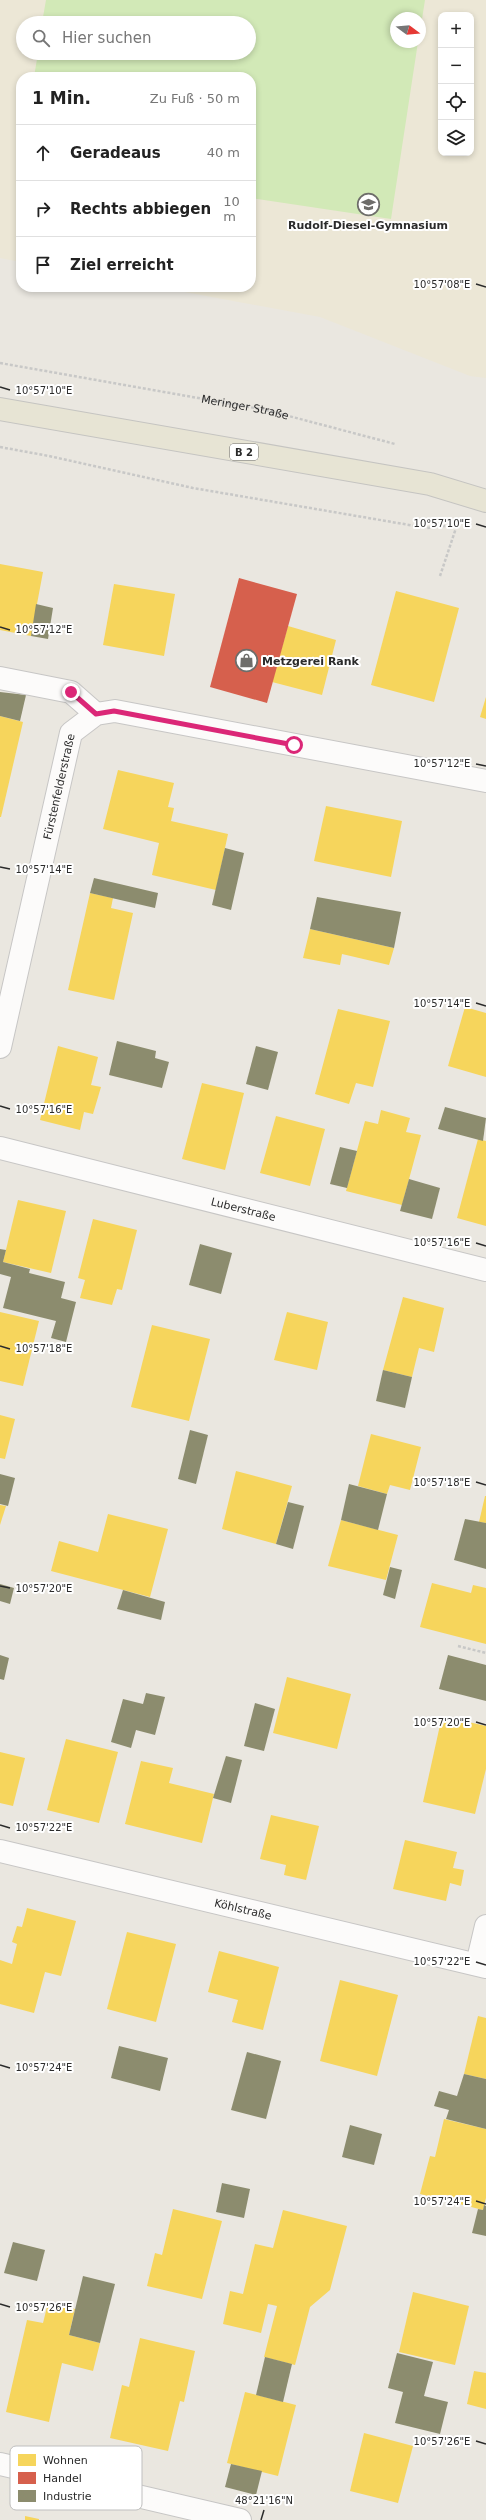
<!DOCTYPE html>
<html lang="de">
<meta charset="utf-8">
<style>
:root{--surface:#fff;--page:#f6f6f6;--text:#222;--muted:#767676;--line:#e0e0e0}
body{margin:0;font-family:"DejaVu Sans",sans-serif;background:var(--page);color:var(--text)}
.controls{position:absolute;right:12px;top:12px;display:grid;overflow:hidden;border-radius:8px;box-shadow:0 2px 6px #0003}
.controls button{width:36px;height:36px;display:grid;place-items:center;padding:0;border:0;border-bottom:1px solid var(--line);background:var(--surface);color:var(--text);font:20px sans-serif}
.compass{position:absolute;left:390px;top:12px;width:36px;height:36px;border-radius:50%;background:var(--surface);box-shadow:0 2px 6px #0003;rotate:106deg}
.stop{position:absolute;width:12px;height:12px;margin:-9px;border:3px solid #db2777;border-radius:50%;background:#fff}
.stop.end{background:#db2777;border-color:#fff;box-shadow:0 1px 4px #0008}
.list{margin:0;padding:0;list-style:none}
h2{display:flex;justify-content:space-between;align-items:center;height:52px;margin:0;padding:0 16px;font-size:17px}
h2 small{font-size:13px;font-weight:400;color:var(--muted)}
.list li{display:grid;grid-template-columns:26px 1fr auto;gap:12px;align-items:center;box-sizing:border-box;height:56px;padding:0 16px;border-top:1px solid var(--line)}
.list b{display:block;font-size:15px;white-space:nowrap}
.list em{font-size:13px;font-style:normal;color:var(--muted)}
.icon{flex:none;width:22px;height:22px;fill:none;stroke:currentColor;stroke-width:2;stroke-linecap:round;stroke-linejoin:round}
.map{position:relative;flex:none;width:486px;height:2520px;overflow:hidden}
.search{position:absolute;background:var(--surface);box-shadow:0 2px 6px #0003;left:16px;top:16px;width:240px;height:44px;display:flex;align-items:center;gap:10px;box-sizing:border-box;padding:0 14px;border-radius:22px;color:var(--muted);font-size:15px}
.panel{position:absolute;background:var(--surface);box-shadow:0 2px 6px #0003;left:16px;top:72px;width:240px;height:220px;border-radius:16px}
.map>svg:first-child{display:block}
.education{fill:#ece7d6;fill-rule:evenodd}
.pitch{fill:#d2e9b7}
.homes{fill:#f6d55c}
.shops{fill:#d6604d}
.industry{fill:#8c8c6e}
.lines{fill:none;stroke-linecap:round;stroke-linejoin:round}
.minor-casing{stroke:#c7c6c5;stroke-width:24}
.primary-casing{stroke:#c5c4c1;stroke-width:24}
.path{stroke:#c8c8c7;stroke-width:2.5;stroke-dasharray:3 2;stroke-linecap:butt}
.minor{stroke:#fcfbfa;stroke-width:22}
.primary{stroke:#e7e4d4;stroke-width:22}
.route{stroke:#db2777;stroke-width:5}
.ticks{fill:none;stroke:#2b2b2b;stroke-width:1.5}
.labels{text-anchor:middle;stroke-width:4;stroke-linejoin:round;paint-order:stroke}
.shield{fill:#fff;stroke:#6b6b6b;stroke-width:1}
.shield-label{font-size:10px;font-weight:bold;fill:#2b2b2b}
.poi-label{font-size:11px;font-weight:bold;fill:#2b2b2b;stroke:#fff}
.street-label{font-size:11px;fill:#2b2b2b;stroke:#fff}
.key{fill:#fff;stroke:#bfbfbf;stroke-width:1}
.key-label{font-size:11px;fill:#2b2b2b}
.ticks-label{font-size:10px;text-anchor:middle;fill:#2b2b2b;stroke:#fff;stroke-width:4;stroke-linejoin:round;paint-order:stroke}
</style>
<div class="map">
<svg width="486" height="2520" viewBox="0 0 486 2520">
<rect width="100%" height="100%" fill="#eae7e0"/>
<path class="education" d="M 0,0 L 486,0 L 486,378 L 470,376 L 320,317 L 158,287 L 251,287 L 251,77 L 21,77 L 21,262 L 0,258 ZM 441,15 L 471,15 L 471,153 L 441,153 ZM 396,18 L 420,18 L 420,42 L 396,42 ZM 23,23 L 249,23 L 249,53 L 23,53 Z"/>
<polygon class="pitch" points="46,0 425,0 420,32 420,18 396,18 396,42 418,42 391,219 251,198 251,77 34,77 38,53 249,53 249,23 42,23"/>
<g class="homes">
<polygon points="0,564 43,572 31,636 0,630"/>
<polygon points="114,584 175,594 164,656 103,645"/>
<polygon points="396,591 459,608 434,702 371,685"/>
<polygon points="288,626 336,640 322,695 272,682"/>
<polygon points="486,697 486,719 480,717"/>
<polygon points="0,716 23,722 1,817 0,817"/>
<polygon points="118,770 174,783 168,807 174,808 171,821 228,834 216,890 152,875 159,843 103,829"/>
<polygon points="326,806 402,821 391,877 314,861"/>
<polygon points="90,893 113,898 111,908 133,913 114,1000 68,990"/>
<polygon points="310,929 394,948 389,965 342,954 340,965 303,958"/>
<polygon points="465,1007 486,1013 486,1077 448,1066"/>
<polygon points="338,1009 390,1021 373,1087 356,1083 349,1104 315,1094"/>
<polygon points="58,1046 98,1057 91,1085 101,1087 93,1114 84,1112 80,1130 40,1120"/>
<polygon points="202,1083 244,1093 225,1170 182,1159"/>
<polygon points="381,1110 410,1118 406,1132 421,1135 402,1205 346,1191 365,1121 378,1124"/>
<polygon points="276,1116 325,1129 310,1186 260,1173"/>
<polygon points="478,1139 486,1141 486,1226 457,1218"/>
<polygon points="18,1200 66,1211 51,1273 3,1262"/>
<polygon points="93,1219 137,1230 122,1290 117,1289 112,1305 80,1298 85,1280 78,1278"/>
<polygon points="403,1297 444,1308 434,1352 419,1348 412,1377 383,1370"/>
<polygon points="0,1312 39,1321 23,1386 0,1381"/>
<polygon points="287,1312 328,1322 317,1370 274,1360"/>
<polygon points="152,1325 210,1339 189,1421 131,1407"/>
<polygon points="0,1415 15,1419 5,1459 0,1458"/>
<polygon points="371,1434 421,1447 410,1490 390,1485 387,1494 358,1486"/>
<polygon points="236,1471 292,1486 276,1544 222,1529"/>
<polygon points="485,1496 486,1496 486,1523 479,1522"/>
<polygon points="0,1505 6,1506 0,1525"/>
<polygon points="108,1514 168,1529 150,1597 51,1571 59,1541 98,1552"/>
<polygon points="341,1520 398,1535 386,1580 328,1566"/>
<polygon points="432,1583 471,1593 473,1585 486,1588 486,1644 420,1627"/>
<polygon points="287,1677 351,1694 337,1749 273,1733"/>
<polygon points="442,1716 486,1726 486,1769 475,1814 423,1802"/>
<polygon points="66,1739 118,1752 99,1823 47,1810"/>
<polygon points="0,1752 25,1758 13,1806 0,1803"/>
<polygon points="141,1761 173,1768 169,1783 214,1794 202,1843 125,1824"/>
<polygon points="271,1815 319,1826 306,1880 284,1875 286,1865 260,1859"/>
<polygon points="405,1840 457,1852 453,1868 464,1870 461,1886 450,1883 446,1901 393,1889"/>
<polygon points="27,1908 76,1921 61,1976 45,1972 34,2013 0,2004 0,1960 12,1964 17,1944 12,1942 17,1926 22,1927"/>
<polygon points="127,1932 176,1944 156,2022 107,2009"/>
<polygon points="219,1951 279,1967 263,2030 232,2022 238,2000 208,1992"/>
<polygon points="340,1980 398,1995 377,2076 320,2061"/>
<polygon points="478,2016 486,2018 486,2079 464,2074"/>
<polygon points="444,2119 486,2129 486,2198 483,2210 420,2194 430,2156 435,2157"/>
<polygon points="173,2209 222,2221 202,2299 147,2286 155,2253 162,2255"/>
<polygon points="283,2210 347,2226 330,2290 310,2307 295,2365 264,2357 277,2306 268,2304 261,2333 223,2324 230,2291 243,2294 255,2244 273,2248"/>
<polygon points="413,2292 469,2306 455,2365 399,2352"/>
<polygon points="48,2303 75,2309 69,2335 100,2343 93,2371 62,2363 49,2422 6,2412 27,2320 43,2323"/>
<polygon points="140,2338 195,2351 184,2402 180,2401 168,2451 110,2438 122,2385 129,2387"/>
<polygon points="474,2371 486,2373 486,2409 467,2404"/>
<polygon points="245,2392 296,2405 278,2476 227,2463"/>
<polygon points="364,2433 413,2446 398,2503 350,2491"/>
<polygon points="25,2516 39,2519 39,2520 25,2520"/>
</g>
<polygon class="shops" points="239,578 297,594 267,703 210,687"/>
<g class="industry">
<polygon points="36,604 53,608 48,639 31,636"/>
<polygon points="0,692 26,695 20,721 0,716"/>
<polygon points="225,848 244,853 231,910 212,905"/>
<polygon points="94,878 158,893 155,908 90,893"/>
<polygon points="317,897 401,912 394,948 310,929"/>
<polygon points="117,1041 156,1051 155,1058 169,1062 162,1088 109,1075"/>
<polygon points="256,1046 278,1052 268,1090 246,1084"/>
<polygon points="445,1107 486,1118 483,1141 438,1129"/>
<polygon points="340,1147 357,1151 347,1188 330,1184"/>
<polygon points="409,1179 440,1188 432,1219 400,1211"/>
<polygon points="200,1244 232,1253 221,1294 189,1285"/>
<polygon points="0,1249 6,1250 3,1262 30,1269 29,1273 65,1282 61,1298 76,1302 66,1342 51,1338 56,1321 3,1308 11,1277 0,1274"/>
<polygon points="383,1370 412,1377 405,1408 376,1401"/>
<polygon points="190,1430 208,1435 196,1484 178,1479"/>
<polygon points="0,1474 15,1478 8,1506 0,1504"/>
<polygon points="349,1484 387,1494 378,1530 341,1520"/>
<polygon points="288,1502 304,1506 293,1549 276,1544"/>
<polygon points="465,1519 486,1523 486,1569 454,1560"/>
<polygon points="390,1567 402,1570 395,1599 383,1595"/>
<polygon points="0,1584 14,1588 10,1604 0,1601"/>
<polygon points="123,1590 165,1602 161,1620 117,1609"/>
<polygon points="0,1655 9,1658 4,1680 0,1679"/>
<polygon points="448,1655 486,1665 486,1701 439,1689"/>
<polygon points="146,1693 165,1697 155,1735 136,1730 131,1748 111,1742 123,1699 143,1704"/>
<polygon points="255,1703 275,1709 264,1751 244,1746"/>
<polygon points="226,1756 242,1760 231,1803 213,1798"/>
<polygon points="119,2046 168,2058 160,2091 111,2078"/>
<polygon points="247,2052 281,2061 266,2119 231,2110"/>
<polygon points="464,2074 486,2079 486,2129 446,2119 449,2110 434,2106 439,2091 457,2096"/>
<polygon points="350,2125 382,2134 374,2165 342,2157"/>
<polygon points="222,2183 250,2189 244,2218 216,2212"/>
<polygon points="484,2205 486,2206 486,2236 472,2233 478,2209 483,2210"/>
<polygon points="13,2242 45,2250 37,2281 4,2273"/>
<polygon points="83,2276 115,2284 100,2343 69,2335"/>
<polygon points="397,2353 433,2362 424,2396 448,2402 440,2434 395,2423 403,2392 388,2388"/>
<polygon points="265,2357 292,2364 283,2402 256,2395"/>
<polygon points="231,2464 262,2471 256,2495 225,2487"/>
</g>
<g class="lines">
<defs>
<g id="minor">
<polyline points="0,678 71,692 96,714"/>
<path id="s2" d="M 0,1047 L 71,733 L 96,714 L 115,711 L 486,781"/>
<path id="s3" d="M 0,1148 L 486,1270"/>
<path id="s4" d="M 0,1851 L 486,1967"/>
<polyline points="477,1964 486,1926"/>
<polyline points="0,2464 240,2520"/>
</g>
<polyline id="primary" points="0,409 430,484 486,501"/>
</defs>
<use href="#minor" class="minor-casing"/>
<use href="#primary" class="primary-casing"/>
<g class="path">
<path id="s1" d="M 0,363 L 266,410 L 395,444"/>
<polyline points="0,447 49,456 193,488 427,528 455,525"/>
<polyline points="440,576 457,525"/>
<polyline points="458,1646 486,1653"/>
</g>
<use href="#minor" class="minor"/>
<use href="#primary" class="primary"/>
</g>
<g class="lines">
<polyline class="route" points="71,692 96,714 114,711 294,745"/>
</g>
<path class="ticks" d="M 476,284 L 486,287M 0,387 L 10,390M 476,524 L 486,527M 0,627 L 10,630M 476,764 L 486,766M 0,867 L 10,869M 476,1003 L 486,1006M 0,1106 L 10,1109M 476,1243 L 486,1246M 0,1346 L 10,1349M 476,1482 L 486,1485M 0,1586 L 10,1588M 476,1722 L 486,1725M 0,1825 L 10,1828M 476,1962 L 486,1965M 0,2065 L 10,2068M 476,2201 L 486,2204M 0,2304 L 10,2307M 476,2441 L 486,2444M 261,2520 L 264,2510"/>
<defs>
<symbol id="school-ring" viewBox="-11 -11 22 22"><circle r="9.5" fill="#fff" stroke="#6e6d6a" stroke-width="1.5"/><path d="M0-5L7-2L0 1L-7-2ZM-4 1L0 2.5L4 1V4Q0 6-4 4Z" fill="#6e6d6a"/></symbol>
<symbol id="shop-ring" viewBox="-11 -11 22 22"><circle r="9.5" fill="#fff" stroke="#6e6d6a" stroke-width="1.5"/><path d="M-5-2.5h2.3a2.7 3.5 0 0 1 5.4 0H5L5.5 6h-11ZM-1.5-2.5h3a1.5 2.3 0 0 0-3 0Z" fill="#6e6d6a"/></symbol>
</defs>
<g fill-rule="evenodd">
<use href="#school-ring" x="356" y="192" width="25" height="25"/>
<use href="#shop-ring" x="234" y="648" width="25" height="25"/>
</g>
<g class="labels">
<rect class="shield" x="230" y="444" width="28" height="16" rx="3"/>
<g class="shield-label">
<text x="244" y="456">B 2</text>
</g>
<g class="poi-label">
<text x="368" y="229">Rudolf-Diesel-Gymnasium</text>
<text x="262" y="665" text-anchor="start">Metzgerei Rank</text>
</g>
<g class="street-label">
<text dy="4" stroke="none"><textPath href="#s1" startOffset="249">Meringer Straße</textPath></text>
<text dy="4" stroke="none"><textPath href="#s2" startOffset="267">Fürstenfelderstraße</textPath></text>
<text dy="4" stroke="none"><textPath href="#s3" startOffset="251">Luberstraße</textPath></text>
<text dy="4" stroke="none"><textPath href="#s4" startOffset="250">Köhlstraße</textPath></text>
</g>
</g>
<rect x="10" y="2446" width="132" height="64" rx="6" class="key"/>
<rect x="18" y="2454" width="18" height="12" fill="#f6d55c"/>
<rect x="18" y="2472" width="18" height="12" fill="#d6604d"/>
<rect x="18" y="2490" width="18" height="12" fill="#8c8c6e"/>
<g class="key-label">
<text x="43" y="2464">Wohnen</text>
<text x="43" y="2482">Handel</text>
<text x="43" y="2500">Industrie</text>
</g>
<g class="ticks-label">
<text x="442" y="288">10°57'08"E</text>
<text x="44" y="394">10°57'10"E</text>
<text x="442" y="527">10°57'10"E</text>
<text x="44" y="633">10°57'12"E</text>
<text x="442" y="767">10°57'12"E</text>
<text x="44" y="873">10°57'14"E</text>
<text x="442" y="1007">10°57'14"E</text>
<text x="44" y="1113">10°57'16"E</text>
<text x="442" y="1246">10°57'16"E</text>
<text x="44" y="1352">10°57'18"E</text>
<text x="442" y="1486">10°57'18"E</text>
<text x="44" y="1592">10°57'20"E</text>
<text x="442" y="1726">10°57'20"E</text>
<text x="44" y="1831">10°57'22"E</text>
<text x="442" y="1965">10°57'22"E</text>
<text x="44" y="2071">10°57'24"E</text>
<text x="442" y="2205">10°57'24"E</text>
<text x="44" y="2311">10°57'26"E</text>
<text x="442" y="2445">10°57'26"E</text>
<text x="264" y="2504">48°21'16"N</text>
</g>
</svg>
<div class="controls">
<button>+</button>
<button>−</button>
<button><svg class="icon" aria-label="locate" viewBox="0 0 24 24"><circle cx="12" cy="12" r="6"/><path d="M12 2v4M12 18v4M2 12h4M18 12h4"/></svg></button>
<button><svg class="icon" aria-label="layers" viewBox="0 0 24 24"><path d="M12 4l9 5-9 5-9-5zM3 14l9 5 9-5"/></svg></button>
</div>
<svg class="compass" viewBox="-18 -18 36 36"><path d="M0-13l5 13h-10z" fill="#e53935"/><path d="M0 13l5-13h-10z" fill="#767676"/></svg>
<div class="stop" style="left:294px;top:745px"></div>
<div class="stop end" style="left:71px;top:692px"></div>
<div class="search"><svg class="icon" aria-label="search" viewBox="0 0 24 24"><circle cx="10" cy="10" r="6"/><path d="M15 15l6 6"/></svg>Hier suchen</div>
<section class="panel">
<h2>1 Min.<small>Zu Fuß · 50 m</small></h2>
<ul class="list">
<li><svg class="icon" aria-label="ahead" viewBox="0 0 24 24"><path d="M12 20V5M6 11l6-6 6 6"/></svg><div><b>Geradeaus</b></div><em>40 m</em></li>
<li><svg class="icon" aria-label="right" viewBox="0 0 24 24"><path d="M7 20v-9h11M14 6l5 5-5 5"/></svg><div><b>Rechts abbiegen</b></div><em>10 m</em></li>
<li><svg class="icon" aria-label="arrive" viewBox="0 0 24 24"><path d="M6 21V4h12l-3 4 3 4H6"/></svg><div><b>Ziel erreicht</b></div></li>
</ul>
</section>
</div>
